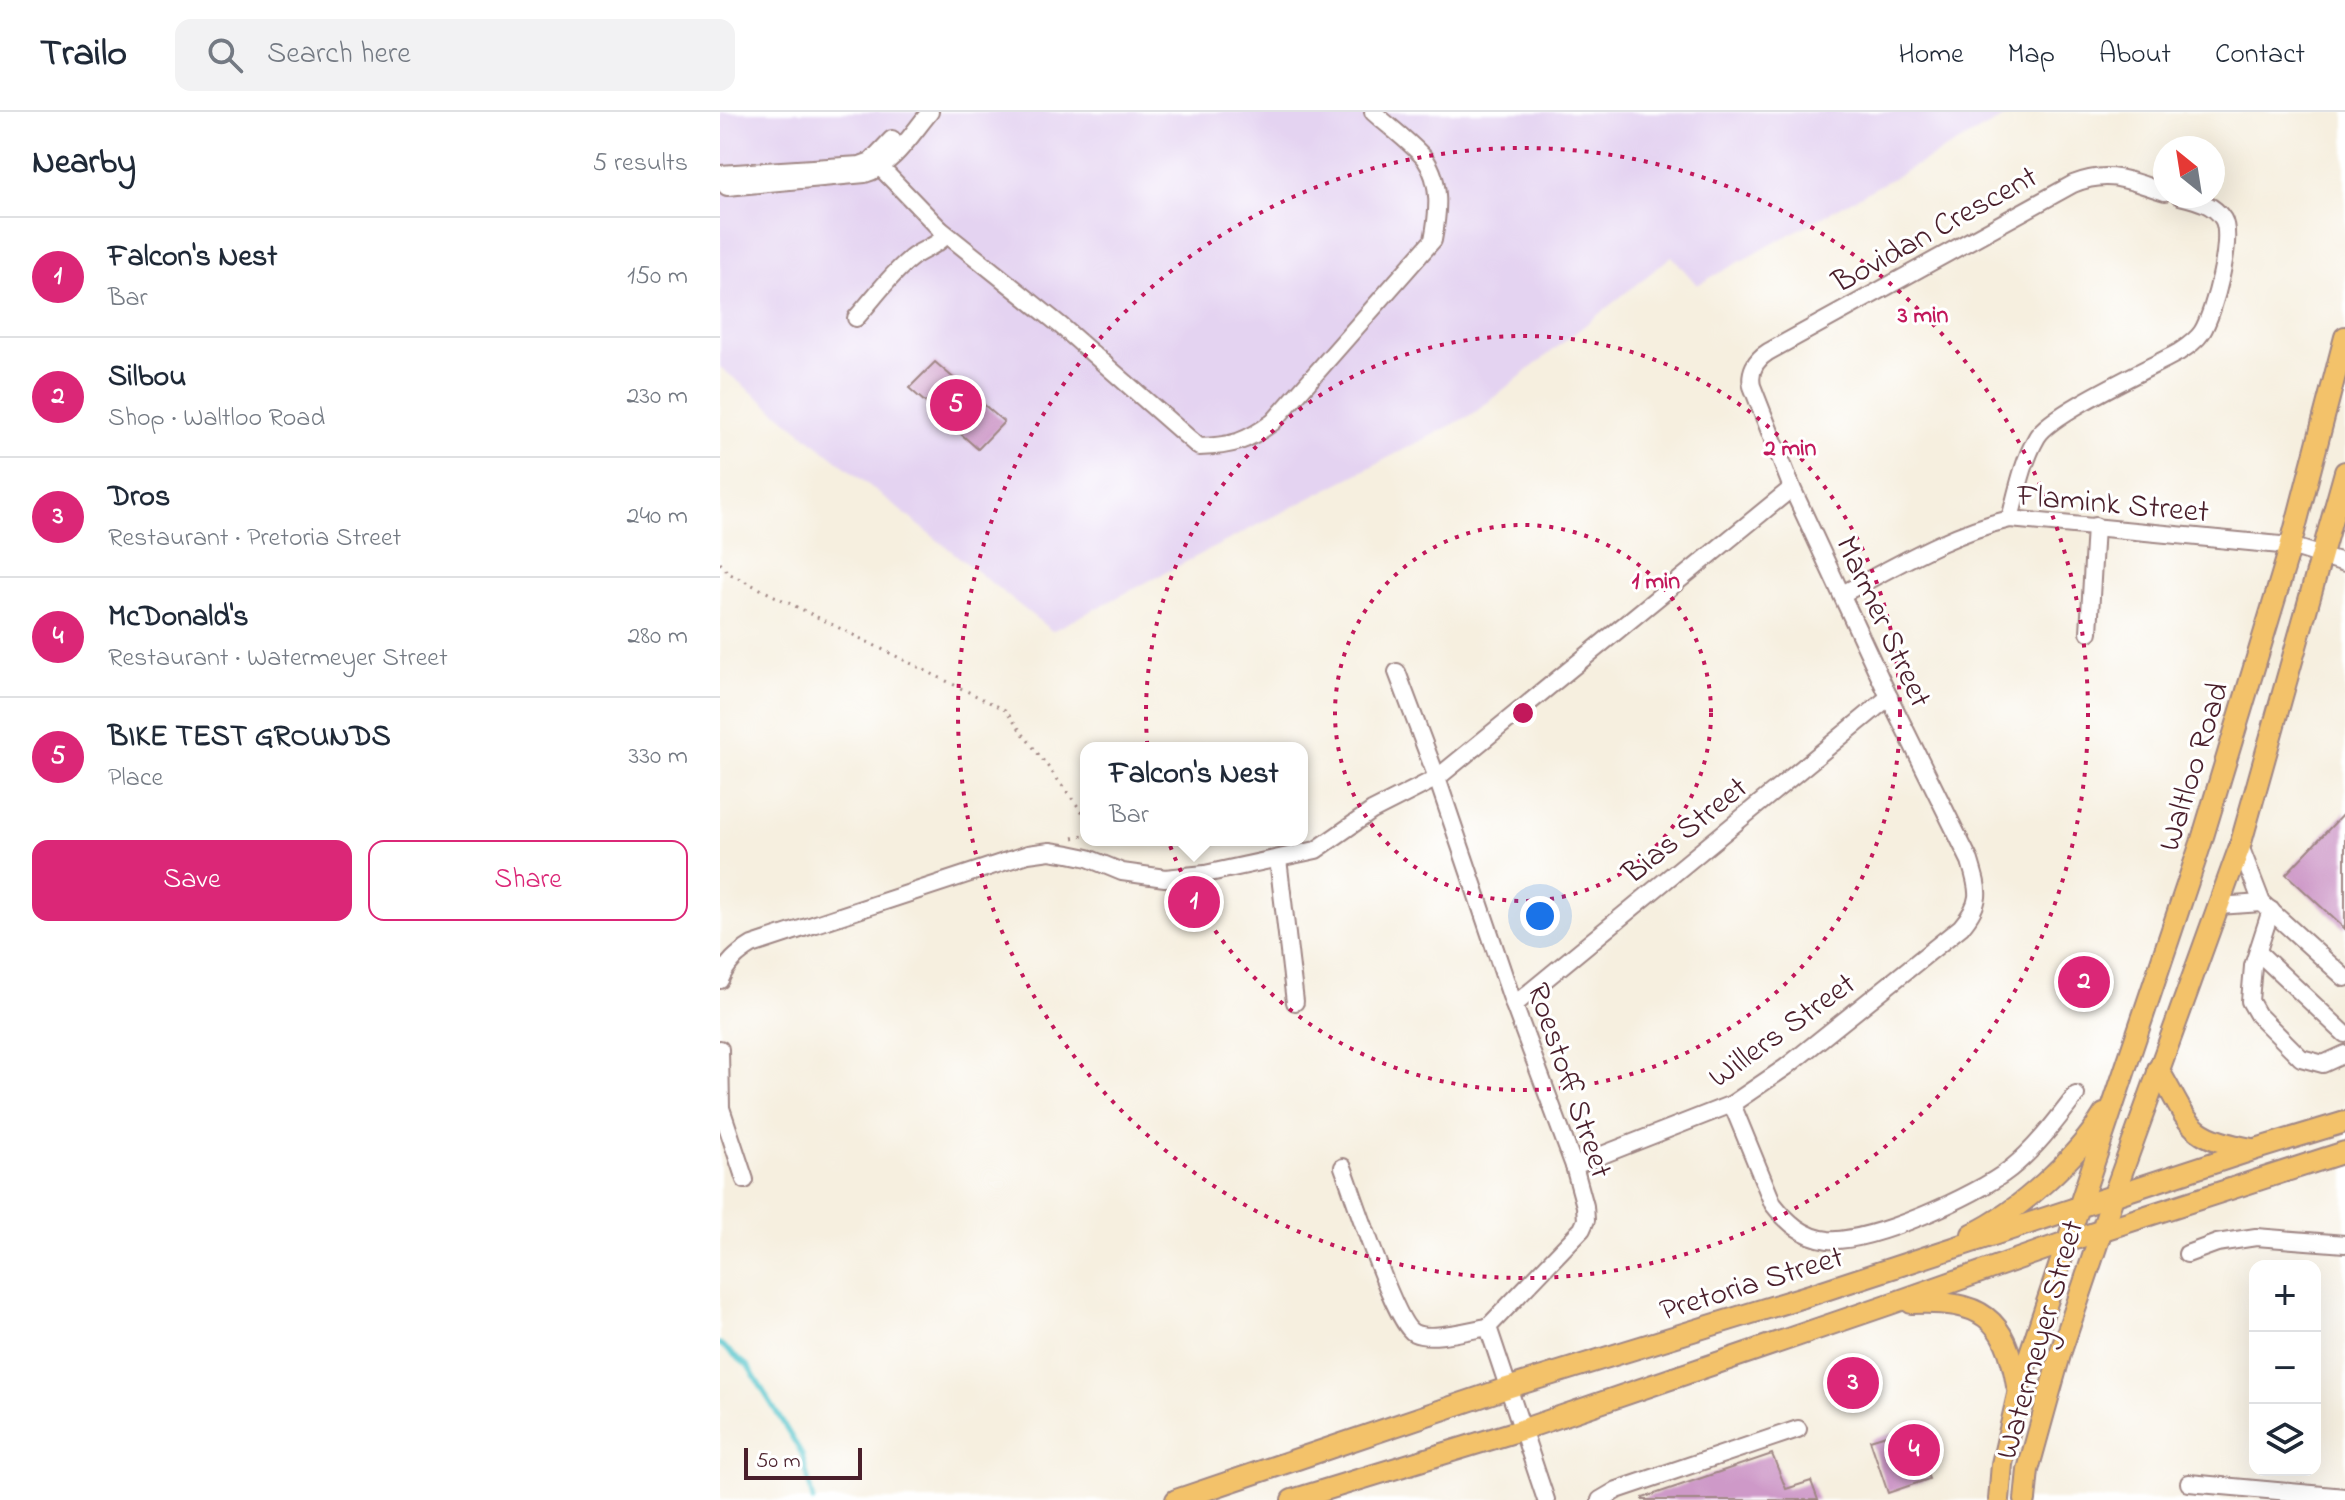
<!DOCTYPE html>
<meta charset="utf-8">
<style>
:root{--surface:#fff;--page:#f2f2f3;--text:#1f2937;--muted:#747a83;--line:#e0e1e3;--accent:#db2777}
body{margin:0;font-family:"Indie Flower",sans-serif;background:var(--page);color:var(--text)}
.controls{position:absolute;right:24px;bottom:24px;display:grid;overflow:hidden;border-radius:16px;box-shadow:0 8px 32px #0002}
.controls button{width:72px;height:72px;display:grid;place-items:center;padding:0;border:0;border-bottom:2px solid var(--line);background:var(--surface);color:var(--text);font:40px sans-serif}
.compass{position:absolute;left:1433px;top:24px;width:72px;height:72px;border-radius:50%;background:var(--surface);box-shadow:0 8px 32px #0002;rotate:330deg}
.scale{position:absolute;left:24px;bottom:20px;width:118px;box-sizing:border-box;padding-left:8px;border:4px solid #4a1f2b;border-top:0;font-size:22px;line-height:28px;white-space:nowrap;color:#4a1f2b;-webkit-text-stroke:6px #fff;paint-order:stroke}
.you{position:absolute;left:820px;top:804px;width:28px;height:28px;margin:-20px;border:6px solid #fff;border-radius:50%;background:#1a73e8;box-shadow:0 0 0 12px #1a73e833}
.badge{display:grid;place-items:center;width:52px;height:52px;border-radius:50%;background:var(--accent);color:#fff;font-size:26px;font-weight:700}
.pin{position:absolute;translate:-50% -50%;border:4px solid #fff;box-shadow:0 2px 8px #0006}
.popup{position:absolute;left:360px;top:630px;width:228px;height:104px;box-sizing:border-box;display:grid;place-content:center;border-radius:16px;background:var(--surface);filter:drop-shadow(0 2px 6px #0005);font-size:26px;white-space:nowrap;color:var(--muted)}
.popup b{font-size:30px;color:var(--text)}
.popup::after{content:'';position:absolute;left:50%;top:100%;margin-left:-16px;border:16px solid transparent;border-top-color:var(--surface)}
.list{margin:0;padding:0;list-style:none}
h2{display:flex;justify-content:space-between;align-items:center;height:104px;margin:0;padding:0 32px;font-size:34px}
h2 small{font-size:26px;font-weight:400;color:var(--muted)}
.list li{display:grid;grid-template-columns:52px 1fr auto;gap:24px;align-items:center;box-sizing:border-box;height:120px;padding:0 32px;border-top:2px solid var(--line)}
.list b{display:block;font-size:30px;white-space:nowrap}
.list p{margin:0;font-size:26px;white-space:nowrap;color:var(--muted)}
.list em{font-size:26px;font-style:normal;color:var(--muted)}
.actions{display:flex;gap:16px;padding:24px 32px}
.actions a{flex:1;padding:18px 0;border:2px solid var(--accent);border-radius:16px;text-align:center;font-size:28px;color:var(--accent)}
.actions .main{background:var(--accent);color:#fff}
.icon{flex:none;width:44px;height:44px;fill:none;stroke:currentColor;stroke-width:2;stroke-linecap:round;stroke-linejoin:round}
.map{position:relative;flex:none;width:1625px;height:1388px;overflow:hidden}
header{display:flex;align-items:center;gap:48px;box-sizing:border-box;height:112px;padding:0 40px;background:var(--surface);border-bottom:2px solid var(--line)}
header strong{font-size:38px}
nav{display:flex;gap:44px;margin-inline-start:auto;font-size:28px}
.search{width:560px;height:72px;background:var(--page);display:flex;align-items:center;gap:20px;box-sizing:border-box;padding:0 28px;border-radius:16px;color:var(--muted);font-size:30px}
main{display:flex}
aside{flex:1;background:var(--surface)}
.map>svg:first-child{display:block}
.built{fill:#e4d3f1}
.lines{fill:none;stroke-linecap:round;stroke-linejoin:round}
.stream{stroke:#59c6cd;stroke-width:5}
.building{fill:#ce99c8}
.minor-casing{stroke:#a08785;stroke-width:20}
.major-casing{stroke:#a08785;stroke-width:24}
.path{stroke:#a08785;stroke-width:3;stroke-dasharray:2 6;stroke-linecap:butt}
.minor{stroke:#fff;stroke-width:16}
.major{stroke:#f3c26a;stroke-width:20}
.ring{fill:none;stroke:#c2185b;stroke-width:4;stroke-dasharray:4 8}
.labels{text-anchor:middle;stroke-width:6;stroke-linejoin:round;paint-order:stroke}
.street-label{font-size:32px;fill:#4a1f2b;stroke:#fff}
.centre{fill:#c2185b;stroke:#fff;stroke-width:4}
.ring-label{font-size:24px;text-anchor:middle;font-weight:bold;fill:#c2185b;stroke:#fff;stroke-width:6;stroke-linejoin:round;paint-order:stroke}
</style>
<header>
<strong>Trailo</strong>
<div class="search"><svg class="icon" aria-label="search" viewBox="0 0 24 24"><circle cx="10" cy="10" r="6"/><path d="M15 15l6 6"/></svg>Search here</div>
<nav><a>Home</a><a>Map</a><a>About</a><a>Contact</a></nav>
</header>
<main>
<aside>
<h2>Nearby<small>5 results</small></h2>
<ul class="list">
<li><span class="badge">1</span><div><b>Falcon's Nest</b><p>Bar</p></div><em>150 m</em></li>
<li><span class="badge">2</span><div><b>Silbou</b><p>Shop · Waltloo Road</p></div><em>230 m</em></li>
<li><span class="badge">3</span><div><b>Dros</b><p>Restaurant · Pretoria Street</p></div><em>240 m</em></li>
<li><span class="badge">4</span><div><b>McDonald's</b><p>Restaurant · Watermeyer Street</p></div><em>280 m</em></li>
<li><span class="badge">5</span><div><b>BIKE TEST GROUNDS</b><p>Place</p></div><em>330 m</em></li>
</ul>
<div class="actions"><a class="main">Save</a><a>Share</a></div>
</aside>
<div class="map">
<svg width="1625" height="1388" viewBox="0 0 1625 1388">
<rect width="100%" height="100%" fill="#fff"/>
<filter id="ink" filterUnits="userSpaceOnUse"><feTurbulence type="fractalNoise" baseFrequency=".0125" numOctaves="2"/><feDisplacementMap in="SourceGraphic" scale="16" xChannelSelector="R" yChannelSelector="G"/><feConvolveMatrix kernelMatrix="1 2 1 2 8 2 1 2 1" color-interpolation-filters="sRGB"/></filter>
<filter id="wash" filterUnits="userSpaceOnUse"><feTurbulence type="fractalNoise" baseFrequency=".006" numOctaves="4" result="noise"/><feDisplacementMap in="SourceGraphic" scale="32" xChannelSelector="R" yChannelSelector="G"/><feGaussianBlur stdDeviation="1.8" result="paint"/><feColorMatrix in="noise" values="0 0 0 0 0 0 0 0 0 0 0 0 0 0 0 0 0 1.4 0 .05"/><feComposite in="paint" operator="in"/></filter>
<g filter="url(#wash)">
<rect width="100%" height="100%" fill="#f6efdf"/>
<polygon class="built" points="0,0 1294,0 977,173 952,144 753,302 332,519 0,255"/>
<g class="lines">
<polyline class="stream" points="0,1232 28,1254 82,1342 93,1388"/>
</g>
<g id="blocks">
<g class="building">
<polygon points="215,250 284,310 258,337 189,276"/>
<polygon points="1625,700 1625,817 1566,762"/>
<polygon points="1189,1316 1209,1367 1168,1381 1150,1328"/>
<polygon points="1052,1342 1066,1377 1091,1369 1098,1388 923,1388 923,1386"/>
</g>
</g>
</g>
<g filter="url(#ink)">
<use href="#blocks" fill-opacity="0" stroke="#a08785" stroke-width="2"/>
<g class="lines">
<defs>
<g id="minor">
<polyline points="0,62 140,53 151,49 172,27"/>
<path d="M 0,67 L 7,75 L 145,62 C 173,54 192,21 210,0"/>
<path d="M 220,117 L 340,213 L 479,335 C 512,334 526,330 553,310 L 713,128 C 718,102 722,71 705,47 C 696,35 666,12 653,0"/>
<path d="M 136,206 C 154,186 170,163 190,147 C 200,138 215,135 223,126 L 220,117 L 161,56"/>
<path d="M 1290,407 C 1297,380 1303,349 1317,325 C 1331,301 1430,256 1459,240 C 1468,234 1476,229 1482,220 C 1494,201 1514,126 1503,107 C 1494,92 1476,88 1460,84"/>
<path d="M 1122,482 C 1176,454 1230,421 1290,407 L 1571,434 L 1625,451"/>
<polyline points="1369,520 1375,414"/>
<polyline points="677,560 717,666 794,893 854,1054 865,1094 866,1108 862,1117 768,1215 826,1388"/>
<polyline points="1520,734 1542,791 1625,866"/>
<polyline points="558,747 575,890"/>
<polyline points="1498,794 1542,791"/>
<polyline points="1551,798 1533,854 1530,889 1538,903 1581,946 1603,952 1625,942"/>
<polyline points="1538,840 1625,922"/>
<path d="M 0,868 C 7,851 17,842 32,833 L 308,742 L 330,739 L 349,742 L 368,746 L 402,760 L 445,766 L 485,762 L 596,738 L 652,699 L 717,666 L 1072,376"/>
<polyline points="794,893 1169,585"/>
<polyline points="0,937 1,996 25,1068"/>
<path d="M 1012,992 L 1053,1092 C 1067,1110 1083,1125 1108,1128 C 1151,1131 1256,1084 1290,1057 C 1316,1036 1336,1009 1356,983"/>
<path d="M 854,1054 L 1012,992 L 1066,955 L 1241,815 C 1263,789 1259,779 1250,749 L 1169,585 L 1072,376 L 1032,274 C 1029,260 1035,248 1048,240 L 1353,72 C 1390,57 1409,69 1445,80"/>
<path d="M 623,1055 C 633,1081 675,1212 694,1221 C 711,1229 749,1218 768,1215"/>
<polyline points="1467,1142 1497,1131 1536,1125 1625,1132"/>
<polyline points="1469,1371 1625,1385"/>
<polyline points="880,1388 897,1378 1078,1317"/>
</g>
<g id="major">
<path d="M 1438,957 C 1470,1011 1464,1025 1532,1037"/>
<path d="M 1252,1122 C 1297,1101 1358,1045 1384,1002"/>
<path d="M 1191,1191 C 1260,1188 1286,1204 1297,1274"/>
<polyline points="456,1388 787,1276 1090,1183 1536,1037 1625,1010"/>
<polyline points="572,1388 801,1318 1170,1192 1346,1130 1625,1040"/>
<polyline points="1279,1388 1282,1352 1302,1265 1481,731 1568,443 1625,225"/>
<polyline points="1305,1388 1308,1358 1341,1239 1393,1085 1520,734 1625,360"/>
</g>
</defs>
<use href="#minor" class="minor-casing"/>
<use href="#major" class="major-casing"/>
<g class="path">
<polyline points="0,451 8,461 285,598 366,705"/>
<polyline points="353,726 366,722"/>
</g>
<use href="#minor" class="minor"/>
<use href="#major" class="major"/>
</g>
</g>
<g class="ring">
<circle cx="803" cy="601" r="188"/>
<circle cx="803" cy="601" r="377"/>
<circle cx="803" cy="601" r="565"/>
</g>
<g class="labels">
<g class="street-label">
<text transform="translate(1214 116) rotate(-29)" y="11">Bovidan Crescent</text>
<text transform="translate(1393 390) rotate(5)" y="11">Flamink Street</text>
<text transform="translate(1165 509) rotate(65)" y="11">Marmer Street</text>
<text transform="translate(1472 654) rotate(-73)" y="11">Waltloo Road</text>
<text transform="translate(964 717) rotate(-39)" y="11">Bias Street</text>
<text transform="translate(1061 917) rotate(-36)" y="11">Willers Street</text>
<text transform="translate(851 968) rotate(71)" y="11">Roestoff Street</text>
<text transform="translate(1031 1170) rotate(-17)" y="11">Pretoria Street</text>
<text transform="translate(1318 1227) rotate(-74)" y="11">Watermeyer Street</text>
</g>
</g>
<circle cx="803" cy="601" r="12" class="centre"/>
<g class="ring-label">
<text x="1203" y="210">3 min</text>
<text x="1070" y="343">2 min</text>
<text x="936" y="476">1 min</text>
</g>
</svg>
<div class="controls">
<button>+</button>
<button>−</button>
<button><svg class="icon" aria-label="layers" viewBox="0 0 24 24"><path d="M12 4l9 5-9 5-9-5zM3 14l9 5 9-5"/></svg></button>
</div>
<svg class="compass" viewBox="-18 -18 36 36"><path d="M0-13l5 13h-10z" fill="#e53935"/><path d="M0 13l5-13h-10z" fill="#747a83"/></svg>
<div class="scale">50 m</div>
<div class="you"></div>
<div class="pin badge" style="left:474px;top:790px">1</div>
<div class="popup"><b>Falcon's Nest</b>Bar</div>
<div class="pin badge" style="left:1364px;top:870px">2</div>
<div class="pin badge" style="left:1133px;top:1271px">3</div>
<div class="pin badge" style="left:1194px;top:1338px">4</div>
<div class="pin badge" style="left:236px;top:293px">5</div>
</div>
</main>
